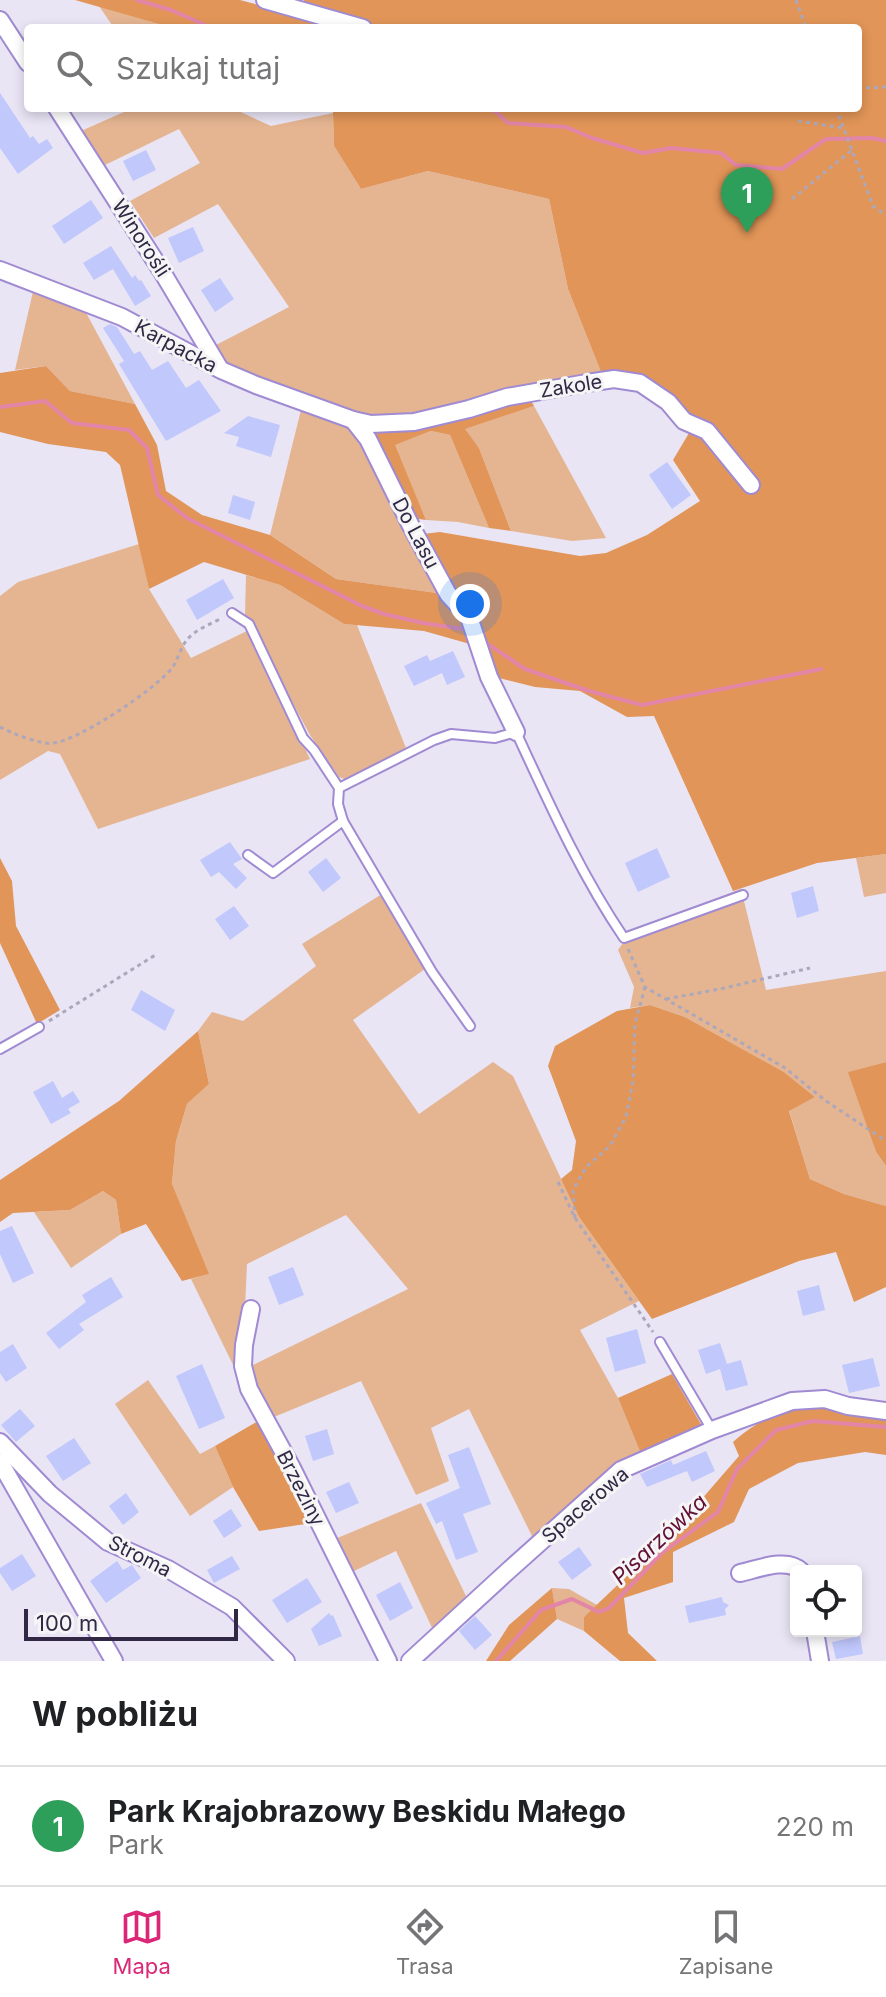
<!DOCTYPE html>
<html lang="pl">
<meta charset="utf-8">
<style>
:root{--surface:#fff;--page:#f6f6f6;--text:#202124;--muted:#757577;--line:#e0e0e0;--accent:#db2777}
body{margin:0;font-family:Inter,sans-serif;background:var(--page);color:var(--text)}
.controls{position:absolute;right:24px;bottom:24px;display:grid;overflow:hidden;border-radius:8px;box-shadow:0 4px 12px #0003}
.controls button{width:72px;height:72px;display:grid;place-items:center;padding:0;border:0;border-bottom:2px solid var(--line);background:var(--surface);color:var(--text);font:40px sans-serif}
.scale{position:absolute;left:24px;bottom:20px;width:214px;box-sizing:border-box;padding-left:8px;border:4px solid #312846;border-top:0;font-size:22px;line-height:28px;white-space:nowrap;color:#312846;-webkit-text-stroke:6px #f5f5f5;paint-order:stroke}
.you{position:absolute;left:470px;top:604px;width:28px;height:28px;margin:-20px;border:6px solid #fff;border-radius:50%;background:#1a73e8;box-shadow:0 0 0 12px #1a73e833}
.badge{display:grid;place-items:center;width:52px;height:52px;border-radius:50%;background:var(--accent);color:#fff;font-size:26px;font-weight:700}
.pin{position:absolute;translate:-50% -66px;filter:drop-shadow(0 2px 4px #0008)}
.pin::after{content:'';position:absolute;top:42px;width:28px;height:24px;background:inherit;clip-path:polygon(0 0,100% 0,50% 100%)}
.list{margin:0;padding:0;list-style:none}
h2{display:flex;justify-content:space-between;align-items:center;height:104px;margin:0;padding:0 32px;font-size:34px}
h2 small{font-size:26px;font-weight:400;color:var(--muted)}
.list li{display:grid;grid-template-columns:52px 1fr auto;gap:24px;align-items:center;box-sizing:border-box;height:120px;padding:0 32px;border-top:2px solid var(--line)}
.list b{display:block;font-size:30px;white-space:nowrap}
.list p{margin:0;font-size:26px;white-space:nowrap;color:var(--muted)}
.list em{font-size:26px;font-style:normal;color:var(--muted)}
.icon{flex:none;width:44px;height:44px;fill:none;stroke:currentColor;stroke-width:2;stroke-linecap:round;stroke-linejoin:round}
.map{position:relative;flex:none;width:886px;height:1661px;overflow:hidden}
.search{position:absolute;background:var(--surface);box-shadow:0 4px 12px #0003;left:24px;right:24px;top:24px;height:88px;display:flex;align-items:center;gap:20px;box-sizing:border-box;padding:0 28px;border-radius:8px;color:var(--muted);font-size:30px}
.sheet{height:224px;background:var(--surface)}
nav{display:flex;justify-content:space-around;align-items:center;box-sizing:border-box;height:112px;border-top:2px solid var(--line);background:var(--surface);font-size:22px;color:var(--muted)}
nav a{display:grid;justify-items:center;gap:4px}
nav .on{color:var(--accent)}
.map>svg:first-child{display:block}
.green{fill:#e5b591}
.forest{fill:#e19558}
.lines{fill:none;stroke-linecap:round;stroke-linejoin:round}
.stream{stroke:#e285a6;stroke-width:4}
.building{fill:#c0c8fc}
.lane-casing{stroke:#a08ad2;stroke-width:12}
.street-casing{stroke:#a08ad2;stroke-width:20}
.path{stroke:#aca7bb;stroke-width:3;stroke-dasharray:4 4;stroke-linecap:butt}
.lane{stroke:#fff;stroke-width:8}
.street{stroke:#fff;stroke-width:16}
.labels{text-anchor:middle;stroke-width:6;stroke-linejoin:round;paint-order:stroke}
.street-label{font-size:20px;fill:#312846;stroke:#f5f5f5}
.water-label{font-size:22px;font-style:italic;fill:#620f36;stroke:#f5f5f5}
</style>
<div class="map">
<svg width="886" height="1661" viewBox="0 0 886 1661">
<rect width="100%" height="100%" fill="#e9e5f5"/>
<g class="green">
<polygon points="99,6 173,28 114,28"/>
<polygon points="133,108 232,108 271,126 333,113 334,146 361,189 428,171 549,199 568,289 601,372 510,389 456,406 393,415 359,416 228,365 216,345 289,307 218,204 154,238 130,201 200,163 179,129 105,165 81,131"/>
<polygon points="34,287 83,307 135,404 70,391 46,366 15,370"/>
<polygon points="302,406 351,427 366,448 437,593 336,579 270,535"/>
<polygon points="534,406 606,538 572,541 511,531 479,448 464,429"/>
<polygon points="431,431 450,435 489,528 458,522 426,520 394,445"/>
<polygon points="139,544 149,589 191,658 247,631 310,759 98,829 60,754 48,751 0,780 0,596 18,582"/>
<polygon points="246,575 280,585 344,624 357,625 406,748 347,780 339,777 310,735 245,614"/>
<polygon points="886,854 886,893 864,897 856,858"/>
<polygon points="741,889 766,990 886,971 886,1062 849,1072 876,1152 886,1166 886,1206 844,1194 810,1179 789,1110 815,1097 784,1072 685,1017 650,1005 630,1008 634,987 618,950 632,930"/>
<polygon points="382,894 425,969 353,1020 419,1114 493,1062 513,1076 579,1217 639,1301 580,1330 618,1398 641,1454 533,1538 469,1409 431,1428 449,1481 416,1495 361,1381 274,1417 256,1389 251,1366 408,1289 346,1215 247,1264 245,1308 237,1373 191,1279 208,1274 172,1185 176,1141 187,1104 209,1084 198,1031 212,1012 243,1021 316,966 302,944"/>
<polygon points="103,1191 116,1200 121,1234 71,1268 34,1212 70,1210"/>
<polygon points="148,1380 200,1454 215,1446 233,1487 190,1516 115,1404"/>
<polygon points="421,1503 466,1596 434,1632 396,1551 352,1572 335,1539"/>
<polygon points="552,1588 569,1589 597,1605 584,1617 584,1631 557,1619"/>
</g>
<g class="forest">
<polygon points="75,0 240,0 347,28 173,28"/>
<polygon points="304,0 886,0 886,854 817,863 733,891 654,716 627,717 580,691 535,687 499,678 462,601 423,534 440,532 580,556 606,553 647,535 700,501 673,460 689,433 695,427 673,400 651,380 601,372 568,289 549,199 428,171 361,189 334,146 333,113 332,108 858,108 858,28 352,28 303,5"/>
<polygon points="46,366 70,391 135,404 157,445 166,491 202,515 270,535 336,579 437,593 464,618 470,644 424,631 344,624 280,585 204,562 149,589 120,465 106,452 48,444 0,432 0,373"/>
<polygon points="529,397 534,406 465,429 479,448 511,531 489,528 450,435 431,431 395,445 426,520 412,518 371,435 376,429"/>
<polygon points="0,858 12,881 16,926 60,1010 37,1024 0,943"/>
<polygon points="650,1005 685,1017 784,1072 815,1097 789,1111 810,1179 844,1194 886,1206 886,1287 854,1302 836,1252 799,1261 652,1319 579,1217 561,1179 572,1170 576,1141 548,1066 555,1046 617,1011"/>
<polygon points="198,1031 209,1084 187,1104 176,1141 172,1184 209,1274 182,1281 146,1224 121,1234 116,1200 103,1191 70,1210 13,1213 0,1222 0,1180 119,1101"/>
<polygon points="886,1062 886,1166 876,1152 848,1072"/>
<polygon points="672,1374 702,1426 641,1454 618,1398"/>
<path d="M 800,1407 C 829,1407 857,1412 886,1415 L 886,1455 L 865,1452 L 798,1463 L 749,1489 L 734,1522 L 673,1552 L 673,1582 L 624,1598 L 628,1633 L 657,1661 L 620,1661 L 584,1631 L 584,1617 L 674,1531 L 739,1456 L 733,1442 C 755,1423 771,1414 800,1407 Z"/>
<polygon points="260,1420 312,1523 259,1531 233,1487 215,1446"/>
<polygon points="552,1588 557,1619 510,1661 486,1661 509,1625"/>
</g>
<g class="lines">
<g class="stream">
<polyline points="137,0 171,10 212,28"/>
<polyline points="426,108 430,108"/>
<polyline points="453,108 458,110 467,108"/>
<polyline points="482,108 495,111 508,123 566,127 592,138 643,153 671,148 721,153 736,165 782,169 826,139 872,138 886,141"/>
<polyline points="0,407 45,401 72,423 129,430 147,448 158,495 187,518 362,606 384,614 423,623 462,629"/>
<polyline points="482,640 525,669 589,691 642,705 821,669"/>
<polyline points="496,1661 541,1610 572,1599 599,1612 609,1608 663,1552 718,1512 737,1469 776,1430 813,1421 886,1427"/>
</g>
</g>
<g class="building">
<polygon points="0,93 30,138 33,136 39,144 47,139 53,148 18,174 0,148"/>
<polygon points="146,150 156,170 133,181 123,161"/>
<polygon points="91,200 103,218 64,244 52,226"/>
<polygon points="193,227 204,251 179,263 168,238"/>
<polygon points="111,246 132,278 135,275 139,281 141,280 151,296 135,306 113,269 94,280 83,263"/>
<polygon points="220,278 234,299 215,312 201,290"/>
<polygon points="110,324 117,327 134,354 140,351 152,370 168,361 186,388 199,380 221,411 166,441 119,364 124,361 103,328"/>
<polygon points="248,416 280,425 271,457 236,446 239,437 224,433"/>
<polygon points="667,462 691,495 672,509 649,475"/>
<polygon points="233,495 255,502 250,520 228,513"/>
<polygon points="223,579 234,598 197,620 186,600"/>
<polygon points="453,651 465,677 447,685 442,673 414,686 404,666 427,655 430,661"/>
<polygon points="230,842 242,859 233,864 247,878 236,889 219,872 211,877 200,860"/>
<polygon points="657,848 670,877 638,892 625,863"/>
<polygon points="326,858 341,878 323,892 308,872"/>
<polygon points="813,886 819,911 797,918 791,893"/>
<polygon points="234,906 249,926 230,940 215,919"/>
<polygon points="141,990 175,1010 165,1031 131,1010"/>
<polygon points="53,1081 62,1098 73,1091 80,1102 68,1109 71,1113 51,1124 33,1092"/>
<polygon points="12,1226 34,1273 13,1283 0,1254 0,1231"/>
<polygon points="293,1267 304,1295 279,1305 268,1277"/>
<polygon points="111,1277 123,1297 79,1324 84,1330 59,1349 46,1333 86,1302 82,1295"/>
<polygon points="819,1285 825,1310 803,1316 797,1291"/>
<polygon points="637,1329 646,1363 615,1372 606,1338"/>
<polygon points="720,1343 727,1364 741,1360 748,1385 726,1391 720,1369 706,1374 698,1350"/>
<polygon points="13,1344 27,1368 6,1382 0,1373 0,1352"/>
<polygon points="873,1358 880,1386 849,1393 842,1365"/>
<polygon points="202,1364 225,1418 199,1429 176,1376"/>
<polygon points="20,1409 35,1426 16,1442 1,1425"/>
<polygon points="327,1429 334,1454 313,1461 305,1436"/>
<polygon points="74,1438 91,1463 63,1481 46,1456"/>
<polygon points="469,1447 491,1504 463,1514 478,1552 456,1560 442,1521 436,1524 426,1503 460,1488 448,1455"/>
<polygon points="706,1451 715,1471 692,1482 687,1471 647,1487 640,1474 671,1460 673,1465"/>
<polygon points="349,1482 359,1503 336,1513 326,1492"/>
<polygon points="126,1493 139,1512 123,1525 109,1506"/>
<polygon points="231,1509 242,1526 224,1538 213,1521"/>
<polygon points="579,1547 592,1565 572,1580 558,1562"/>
<polygon points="22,1554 36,1576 12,1591 0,1573 0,1568"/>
<polygon points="232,1556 240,1569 214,1583 207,1570"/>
<polygon points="117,1561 123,1570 132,1565 141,1578 106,1603 90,1581"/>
<polygon points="307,1578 322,1602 287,1623 272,1600"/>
<polygon points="400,1582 413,1608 390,1621 376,1595"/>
<polygon points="722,1597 723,1602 729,1605 725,1609 726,1615 689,1623 685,1606"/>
<polygon points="329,1613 331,1616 333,1615 342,1636 319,1646 311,1629"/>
<polygon points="475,1616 492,1635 475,1650 459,1631"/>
<polygon points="860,1636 863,1654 836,1659 832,1642"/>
</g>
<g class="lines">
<defs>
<g id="lane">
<polyline points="232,613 249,624 303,738 314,750 339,788"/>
<polyline points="248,855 273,873 343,821"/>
<path d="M 470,1026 L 432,972 L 343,821 L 338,804 L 339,788 L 434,740 L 451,734 L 495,738 L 516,732 C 549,803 580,873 624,938 L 743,895"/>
<polyline points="0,1049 39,1027"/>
<polyline points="660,1342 712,1430"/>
</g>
<g id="street">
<polyline points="265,0 363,28"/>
<polyline points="0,20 28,63"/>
<polyline points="57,108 161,270 220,369"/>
<polyline points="0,270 122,317 221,370 256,385 353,420 371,424 414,422 469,409 507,397 587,383 614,379 640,383 668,402 684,421 707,431 751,485"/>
<polyline points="353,420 368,439 411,526 448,594 469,617 489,677 516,732"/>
<polyline points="251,1309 244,1345 243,1366 249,1389 291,1466 388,1661"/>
<polyline points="0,1442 50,1494 108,1542 168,1569 232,1607 286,1661"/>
<polyline points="0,1462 114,1661"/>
<path d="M 740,1573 C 758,1569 787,1557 801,1571"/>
<polyline points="815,1631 820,1661"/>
<polyline points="410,1661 508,1571 621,1470 712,1430 792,1401 825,1399 848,1406 886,1411"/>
</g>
</defs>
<use href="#lane" class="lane-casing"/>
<use href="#street" class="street-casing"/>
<g class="path">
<polyline points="796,0 806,28"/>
<polyline points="858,88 886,87"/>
<polyline points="836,108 873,206 886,215"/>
<polyline points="798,121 843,128"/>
<polyline points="792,199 852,150"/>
<path d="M 0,727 C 12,733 40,745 53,743 C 78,741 156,689 172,668 C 178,660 180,649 186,641 C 194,630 211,624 222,618"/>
<polyline points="628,949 645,987 785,1068 826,1101 886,1141"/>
<polyline points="666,999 720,989 810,968"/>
<polyline points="49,1021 157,954"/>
<polyline points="558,1182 575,1218 653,1332"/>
<polyline points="575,1218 573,1190 586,1167 610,1146 626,1117 633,1081 635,1024 645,987"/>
</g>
<use href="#lane" class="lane"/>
<use href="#street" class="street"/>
</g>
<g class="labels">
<g class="street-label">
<text transform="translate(141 238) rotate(57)" y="7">Winorośli</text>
<text transform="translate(176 346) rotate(28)" y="7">Karpacka</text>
<text transform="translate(571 386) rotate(-9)" y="7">Zakole</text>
<text transform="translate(416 533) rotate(62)" y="7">Do Lasu</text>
<text transform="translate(301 1488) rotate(63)" y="7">Brzeziny</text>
<text transform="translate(585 1505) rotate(-40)" y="7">Spacerowa</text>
<text transform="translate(140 1556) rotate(27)" y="7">Stroma</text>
</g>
<g class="water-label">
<text transform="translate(659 1539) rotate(-43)" y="8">Pisarzówka</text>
</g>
</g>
</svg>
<div class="controls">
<button><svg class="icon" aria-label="locate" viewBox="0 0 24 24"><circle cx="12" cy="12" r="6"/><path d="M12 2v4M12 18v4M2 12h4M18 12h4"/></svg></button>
</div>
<div class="scale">100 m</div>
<div class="you"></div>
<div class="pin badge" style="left:747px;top:233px;background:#2e9e5b">1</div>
<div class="search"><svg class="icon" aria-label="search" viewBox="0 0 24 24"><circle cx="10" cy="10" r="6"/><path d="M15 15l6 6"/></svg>Szukaj tutaj</div>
</div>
<section class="sheet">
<h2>W pobliżu<small></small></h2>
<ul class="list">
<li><span class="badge" style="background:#2e9e5b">1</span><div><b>Park Krajobrazowy Beskidu Małego</b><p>Park</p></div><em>220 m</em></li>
</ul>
</section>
<nav>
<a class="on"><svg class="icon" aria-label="map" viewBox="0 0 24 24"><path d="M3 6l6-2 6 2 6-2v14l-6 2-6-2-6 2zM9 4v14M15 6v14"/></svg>Mapa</a>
<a><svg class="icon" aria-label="directions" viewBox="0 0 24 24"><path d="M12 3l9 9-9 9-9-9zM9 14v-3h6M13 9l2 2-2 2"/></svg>Trasa</a>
<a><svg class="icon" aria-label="saved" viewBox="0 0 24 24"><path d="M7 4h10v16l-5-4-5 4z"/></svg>Zapisane</a>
</nav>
